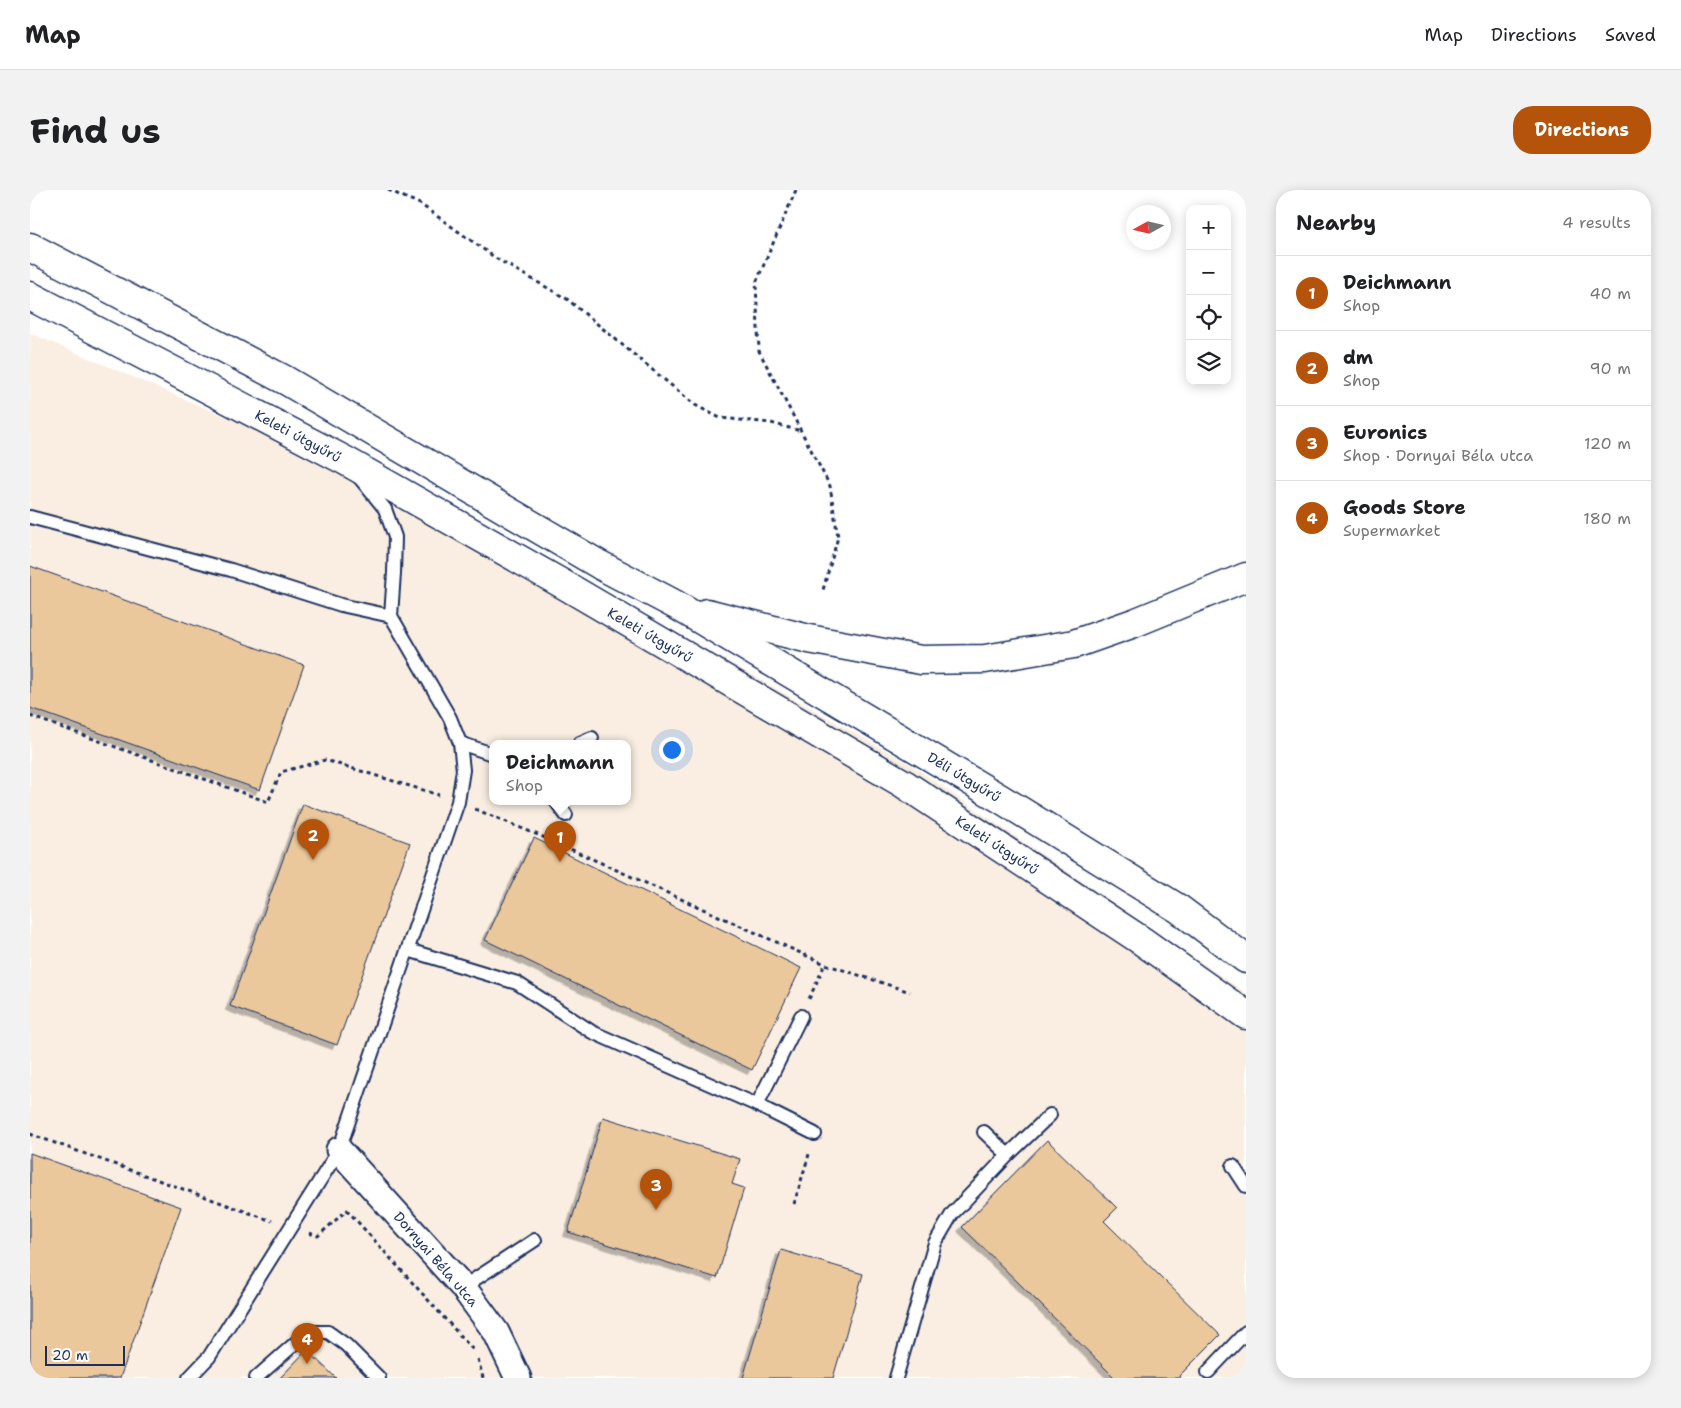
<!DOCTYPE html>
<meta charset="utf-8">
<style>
:root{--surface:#fff;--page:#f2f2f2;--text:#202124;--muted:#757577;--line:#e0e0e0;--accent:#b45309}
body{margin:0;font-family:"Shantell Sans",sans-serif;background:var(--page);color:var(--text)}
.controls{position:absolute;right:15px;top:15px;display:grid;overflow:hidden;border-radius:10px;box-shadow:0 2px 12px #0003}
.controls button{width:45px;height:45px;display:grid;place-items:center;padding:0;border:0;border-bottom:1px solid var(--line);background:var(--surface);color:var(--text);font:25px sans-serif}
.compass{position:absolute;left:1096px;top:15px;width:45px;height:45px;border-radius:50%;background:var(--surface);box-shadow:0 2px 12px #0003;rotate:262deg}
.scale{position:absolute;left:15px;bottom:12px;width:80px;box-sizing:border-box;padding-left:5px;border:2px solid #1b2f5e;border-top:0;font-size:14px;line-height:18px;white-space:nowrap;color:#1b2f5e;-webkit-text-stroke:4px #fff;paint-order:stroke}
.you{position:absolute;left:641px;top:559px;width:18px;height:18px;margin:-12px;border:4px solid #fff;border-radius:50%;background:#1a73e8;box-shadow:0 0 0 8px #1a73e833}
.badge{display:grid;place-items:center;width:32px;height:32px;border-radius:50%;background:var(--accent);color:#fff;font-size:16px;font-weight:700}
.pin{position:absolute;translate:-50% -41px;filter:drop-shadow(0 1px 2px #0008)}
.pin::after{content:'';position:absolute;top:26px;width:18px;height:15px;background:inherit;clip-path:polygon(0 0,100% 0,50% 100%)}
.popup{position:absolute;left:459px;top:550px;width:142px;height:65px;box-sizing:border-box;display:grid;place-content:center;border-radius:10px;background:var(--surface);filter:drop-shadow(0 1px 4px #0005);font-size:16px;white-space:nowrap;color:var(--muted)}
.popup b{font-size:19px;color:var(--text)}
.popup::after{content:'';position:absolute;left:50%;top:100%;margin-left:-10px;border:10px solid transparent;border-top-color:var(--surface)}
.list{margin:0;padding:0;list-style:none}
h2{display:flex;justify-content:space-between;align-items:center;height:65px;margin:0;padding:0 20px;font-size:21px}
h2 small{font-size:16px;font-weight:400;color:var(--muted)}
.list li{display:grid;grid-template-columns:32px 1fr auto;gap:15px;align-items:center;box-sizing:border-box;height:75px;padding:0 20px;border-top:1px solid var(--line)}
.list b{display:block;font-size:19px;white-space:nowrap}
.list p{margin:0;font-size:16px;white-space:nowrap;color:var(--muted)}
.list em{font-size:16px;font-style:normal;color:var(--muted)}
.icon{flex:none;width:28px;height:28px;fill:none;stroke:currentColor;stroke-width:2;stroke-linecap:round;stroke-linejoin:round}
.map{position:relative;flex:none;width:1216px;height:1188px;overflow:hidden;border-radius:20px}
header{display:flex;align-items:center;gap:30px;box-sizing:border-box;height:70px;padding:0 25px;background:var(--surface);border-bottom:1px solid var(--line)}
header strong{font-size:24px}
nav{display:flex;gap:28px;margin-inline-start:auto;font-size:18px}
.intro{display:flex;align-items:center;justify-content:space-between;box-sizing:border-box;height:120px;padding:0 30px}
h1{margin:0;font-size:35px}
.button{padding:12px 22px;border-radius:20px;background:var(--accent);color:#fff;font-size:18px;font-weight:700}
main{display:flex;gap:30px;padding:0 30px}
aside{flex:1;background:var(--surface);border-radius:20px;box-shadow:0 2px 12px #0003}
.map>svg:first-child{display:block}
.built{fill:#f9eee1;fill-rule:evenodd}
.building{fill:#ebc89c;stroke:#1b2f5e;filter:url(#shadow)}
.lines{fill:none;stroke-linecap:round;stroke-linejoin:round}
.service-casing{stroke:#1b2f5e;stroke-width:16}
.minor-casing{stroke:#1b2f5e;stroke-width:29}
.primary-casing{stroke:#1b2f5e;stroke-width:31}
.path{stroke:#1b2f5e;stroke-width:3;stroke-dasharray:4 4;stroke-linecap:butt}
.service{stroke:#fff;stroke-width:12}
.minor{stroke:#fff;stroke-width:25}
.primary{stroke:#fff;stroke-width:28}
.labels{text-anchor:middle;stroke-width:4;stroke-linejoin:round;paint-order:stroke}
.street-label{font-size:14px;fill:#1b2f5e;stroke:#fff}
</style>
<header>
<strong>Map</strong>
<nav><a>Map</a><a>Directions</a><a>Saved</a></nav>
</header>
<div class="intro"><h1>Find us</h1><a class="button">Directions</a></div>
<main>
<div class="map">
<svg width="1216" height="1188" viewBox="0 0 1216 1188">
<defs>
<filter id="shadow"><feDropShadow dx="-4.5" dy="4.5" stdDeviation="0" flood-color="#0004"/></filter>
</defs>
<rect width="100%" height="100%" fill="#fff"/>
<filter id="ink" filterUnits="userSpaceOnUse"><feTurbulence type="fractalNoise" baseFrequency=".02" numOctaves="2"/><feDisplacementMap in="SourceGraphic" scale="10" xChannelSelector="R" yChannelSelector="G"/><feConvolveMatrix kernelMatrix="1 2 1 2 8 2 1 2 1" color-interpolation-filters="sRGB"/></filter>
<g filter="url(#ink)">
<path class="built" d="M 0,143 L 481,349 L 878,573 L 1216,803 L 1216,1183 L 1211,1188 L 0,1188 ZM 462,553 L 598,553 L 598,611 L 462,611 Z"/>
<g class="building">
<polygon points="0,376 274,475 230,600 0,518"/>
<polygon points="273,614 380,653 307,855 200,816"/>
<polygon points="504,648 771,778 722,880 455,750"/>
<polygon points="573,927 710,969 702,994 714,998 687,1088 538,1042"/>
<polygon points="1017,950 1087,1018 1074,1031 1190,1145 1149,1186 1150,1188 1085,1188 932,1037"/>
<polygon points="0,963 151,1017 90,1188 0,1188"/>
<polygon points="751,1060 833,1084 803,1188 713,1188"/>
<polygon points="277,1160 306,1188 250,1188"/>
</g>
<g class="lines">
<defs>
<g id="service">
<polyline points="0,327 201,380 311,415 361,426"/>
<polyline points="430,553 462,564"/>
<polyline points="550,553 562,548"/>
<polyline points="526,611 536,625"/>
<polyline points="378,760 487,793 562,842 727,915 785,944"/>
<polyline points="727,915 771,826"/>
<polyline points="954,942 978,965"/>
<polyline points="1203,976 1216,996"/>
<polyline points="433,1097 505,1050"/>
<polyline points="1178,1182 1216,1142"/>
<polyline points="159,1188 179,1167 309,960 428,612 433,580 430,553 420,528 361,426 364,383 365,347 355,319 329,287"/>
<polyline points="226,1188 278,1142 298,1142 316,1155 349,1188"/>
<polyline points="866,1188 905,1053 922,1024 978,965 1020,925"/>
</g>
<polyline id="minor" points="309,960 433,1097 466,1142 488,1188"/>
<g id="primary">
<polyline points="0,57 255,190 570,375 646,415 971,609 1149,719 1216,769"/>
<polyline points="0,106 316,271 538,397 874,594 1112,751 1216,825"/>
<polyline points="677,423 779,449 891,470 955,469 1044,454 1104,433 1216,387"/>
</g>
</defs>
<use href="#service" class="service-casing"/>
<use href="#minor" class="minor-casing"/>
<use href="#primary" class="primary-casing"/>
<g class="path">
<polyline points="358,0 390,14 467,69 537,109 665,215 690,228 741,233 771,241"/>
<polyline points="766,0 726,93 729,161 800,296 808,347 793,400"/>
<polyline points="0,526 238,612 251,582 295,570 409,605"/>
<polyline points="445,619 518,649 795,774 880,802"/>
<polyline points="779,809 795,774"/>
<polyline points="0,944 242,1031"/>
<polyline points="764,1014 780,961"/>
<polyline points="279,1043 288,1046 317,1020 444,1161"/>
<polyline points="448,1169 453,1188"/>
</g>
<use href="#service" class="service"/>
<use href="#minor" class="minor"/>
<use href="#primary" class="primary"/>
</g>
</g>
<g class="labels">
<g class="street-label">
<text transform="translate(268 246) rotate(28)" y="5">Keleti útgyűrű</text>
<text transform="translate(620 445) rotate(30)" y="5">Keleti útgyűrű</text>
<text transform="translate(934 587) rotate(31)" y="5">Déli útgyűrű</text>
<text transform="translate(967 655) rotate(33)" y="5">Keleti útgyűrű</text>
<text transform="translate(406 1069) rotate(49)" y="5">Dornyai Béla utca</text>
</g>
</g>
</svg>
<div class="controls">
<button>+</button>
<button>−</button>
<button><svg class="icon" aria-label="locate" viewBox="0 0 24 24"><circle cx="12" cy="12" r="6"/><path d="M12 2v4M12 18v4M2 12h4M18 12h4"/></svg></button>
<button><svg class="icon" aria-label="layers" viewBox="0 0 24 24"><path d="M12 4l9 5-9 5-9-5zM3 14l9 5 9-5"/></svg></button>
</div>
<svg class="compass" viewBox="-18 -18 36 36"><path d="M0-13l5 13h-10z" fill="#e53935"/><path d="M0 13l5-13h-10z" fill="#757577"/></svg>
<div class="scale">20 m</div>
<div class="you"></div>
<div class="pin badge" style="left:530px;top:672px">1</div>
<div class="popup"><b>Deichmann</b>Shop</div>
<div class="pin badge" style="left:283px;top:670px">2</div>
<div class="pin badge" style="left:626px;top:1020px">3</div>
<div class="pin badge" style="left:277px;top:1174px">4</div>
</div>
<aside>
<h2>Nearby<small>4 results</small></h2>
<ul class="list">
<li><span class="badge">1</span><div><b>Deichmann</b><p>Shop</p></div><em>40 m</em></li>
<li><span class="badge">2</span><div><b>dm</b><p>Shop</p></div><em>90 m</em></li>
<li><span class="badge">3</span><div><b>Euronics</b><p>Shop · Dornyai Béla utca</p></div><em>120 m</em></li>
<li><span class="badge">4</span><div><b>Goods Store</b><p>Supermarket</p></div><em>180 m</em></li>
</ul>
</aside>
</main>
